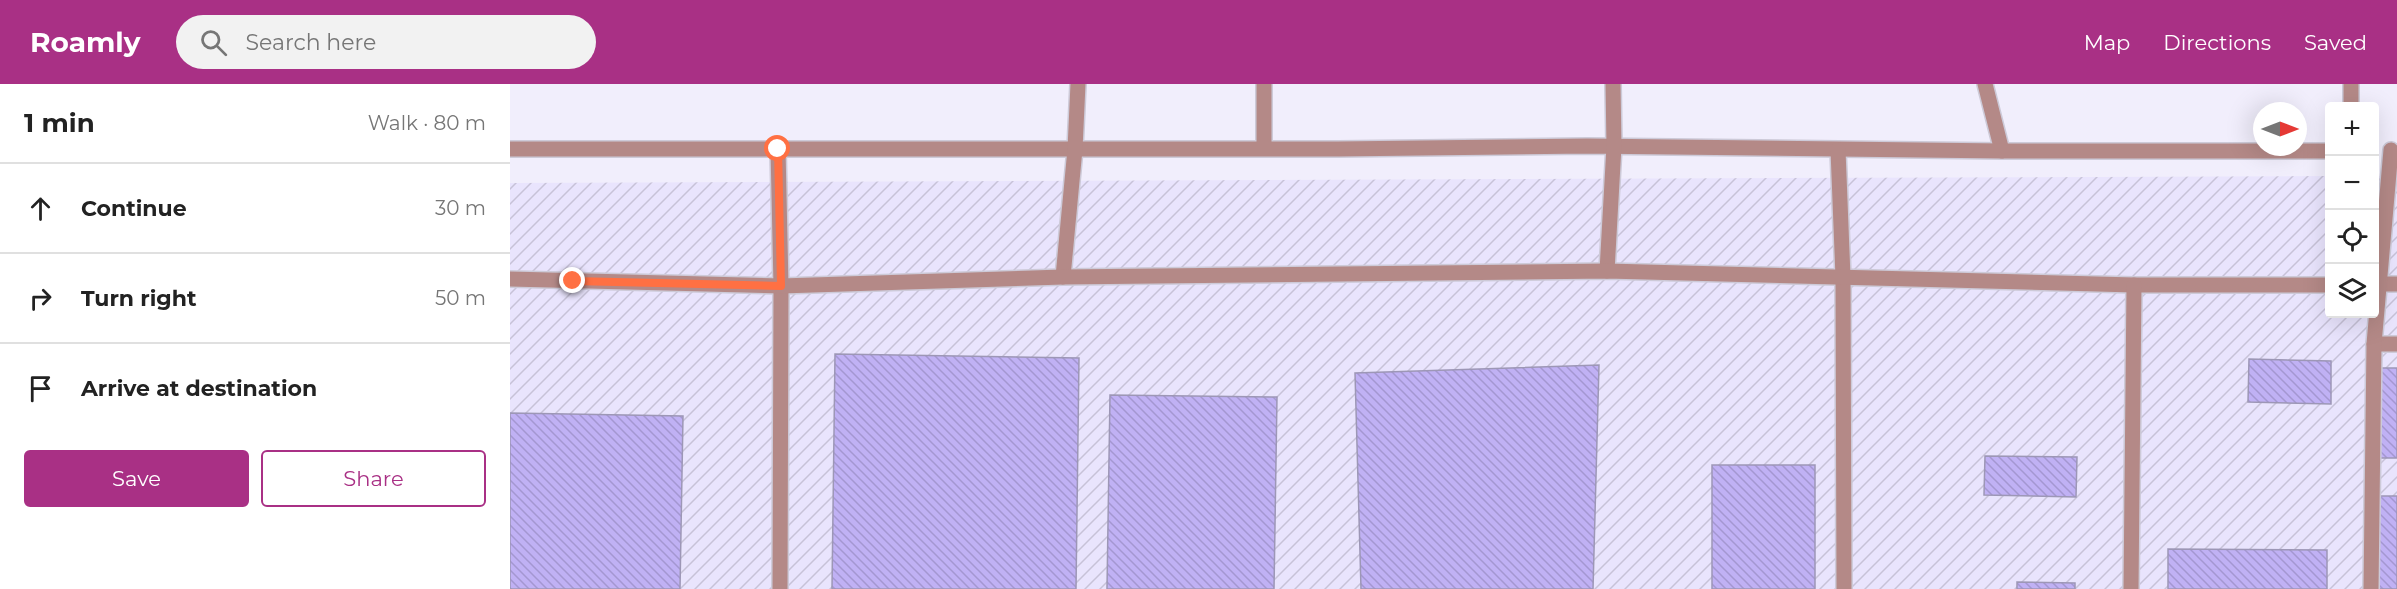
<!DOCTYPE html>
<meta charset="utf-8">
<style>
:root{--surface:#fff;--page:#f2f2f2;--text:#222;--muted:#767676;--line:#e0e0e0;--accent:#a93085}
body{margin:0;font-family:Montserrat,sans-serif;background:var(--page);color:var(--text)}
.controls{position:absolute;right:18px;top:18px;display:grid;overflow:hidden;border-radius:6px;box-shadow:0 6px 24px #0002}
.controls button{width:54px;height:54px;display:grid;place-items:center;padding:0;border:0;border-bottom:2px solid var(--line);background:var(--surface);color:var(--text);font:30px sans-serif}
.compass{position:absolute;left:1743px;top:18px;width:54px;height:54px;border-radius:50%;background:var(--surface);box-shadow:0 6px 24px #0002;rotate:90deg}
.stop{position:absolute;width:18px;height:18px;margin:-14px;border:4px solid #ff7043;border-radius:50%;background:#fff}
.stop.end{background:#ff7043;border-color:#fff;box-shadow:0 2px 6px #0008}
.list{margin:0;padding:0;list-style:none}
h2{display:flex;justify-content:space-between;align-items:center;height:78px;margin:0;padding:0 24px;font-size:26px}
h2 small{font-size:20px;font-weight:400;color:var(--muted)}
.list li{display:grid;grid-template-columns:39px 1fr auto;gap:18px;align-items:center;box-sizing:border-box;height:90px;padding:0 24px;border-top:2px solid var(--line)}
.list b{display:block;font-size:22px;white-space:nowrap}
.list em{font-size:20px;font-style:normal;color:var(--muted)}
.actions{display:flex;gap:12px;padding:18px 24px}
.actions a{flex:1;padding:14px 0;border:2px solid var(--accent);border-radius:6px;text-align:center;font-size:21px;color:var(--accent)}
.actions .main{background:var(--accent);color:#fff}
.icon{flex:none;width:33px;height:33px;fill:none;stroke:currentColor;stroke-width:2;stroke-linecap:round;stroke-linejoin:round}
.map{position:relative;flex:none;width:1887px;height:505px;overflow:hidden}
header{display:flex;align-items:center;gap:36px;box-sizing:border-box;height:84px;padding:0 30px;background:var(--accent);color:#fff}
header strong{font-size:28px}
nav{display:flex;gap:33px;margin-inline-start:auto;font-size:21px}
.search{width:420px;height:54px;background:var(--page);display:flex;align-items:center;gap:15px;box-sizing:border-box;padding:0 21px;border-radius:33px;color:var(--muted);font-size:22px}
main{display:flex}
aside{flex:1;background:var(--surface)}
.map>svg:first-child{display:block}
.industrial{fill:url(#industrial-furrows)}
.building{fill:url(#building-back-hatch);stroke:#9d97b6;stroke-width:1.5}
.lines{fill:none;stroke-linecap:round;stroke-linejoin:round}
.minor-casing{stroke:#cdcad8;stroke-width:18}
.minor{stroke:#b48987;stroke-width:15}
.route{stroke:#ff7043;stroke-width:8}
</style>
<header>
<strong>Roamly</strong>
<div class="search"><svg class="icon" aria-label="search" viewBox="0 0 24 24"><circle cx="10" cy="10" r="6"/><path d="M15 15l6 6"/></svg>Search here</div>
<nav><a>Map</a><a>Directions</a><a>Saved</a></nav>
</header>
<main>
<aside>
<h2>1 min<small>Walk · 80 m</small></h2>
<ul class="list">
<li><svg class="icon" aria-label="ahead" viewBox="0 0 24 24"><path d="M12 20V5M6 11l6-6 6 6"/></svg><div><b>Continue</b></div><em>30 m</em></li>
<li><svg class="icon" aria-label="right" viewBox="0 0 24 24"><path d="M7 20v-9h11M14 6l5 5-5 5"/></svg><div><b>Turn right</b></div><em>50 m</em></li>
<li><svg class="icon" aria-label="arrive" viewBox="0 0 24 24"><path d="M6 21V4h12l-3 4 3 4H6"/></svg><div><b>Arrive at destination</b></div></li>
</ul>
<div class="actions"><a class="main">Save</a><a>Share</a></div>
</aside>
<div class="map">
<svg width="1887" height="505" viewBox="0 0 1887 505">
<defs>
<pattern id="industrial-furrows" width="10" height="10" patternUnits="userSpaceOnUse" patternTransform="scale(1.5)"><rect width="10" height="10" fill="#e9e4fd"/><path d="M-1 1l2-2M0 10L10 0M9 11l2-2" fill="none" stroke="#c7c2d8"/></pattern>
<pattern id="building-back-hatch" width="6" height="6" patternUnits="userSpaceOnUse" patternTransform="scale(1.5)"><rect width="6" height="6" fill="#c0b1f4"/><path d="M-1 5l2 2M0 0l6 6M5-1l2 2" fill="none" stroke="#a497d1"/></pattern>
</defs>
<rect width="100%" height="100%" fill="#f1eefc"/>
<polygon class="industrial" points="1819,92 1820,230 1864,230 1865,92 1887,92 1887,505 0,505 0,99"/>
<g class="building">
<polygon points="325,270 569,274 566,505 322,505"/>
<polygon points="1739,275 1821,277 1821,320 1738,318"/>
<polygon points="1089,281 1083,505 851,505 845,289"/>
<polygon points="1869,284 1887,284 1887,374 1868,374"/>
<polygon points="600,311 767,313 764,505 597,505"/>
<polygon points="0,329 173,332 170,505 0,505"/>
<polygon points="1475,372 1567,373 1566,413 1474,411"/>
<rect x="1202" y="381" width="103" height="124"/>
<polygon points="1869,412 1887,412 1887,505 1868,505"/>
<polygon points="1658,465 1817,466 1817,505 1658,505"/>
<polygon points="1507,498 1565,499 1565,505 1507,505"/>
</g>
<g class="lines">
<defs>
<g id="minor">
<polyline points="754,0 754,64"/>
<polyline points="1475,0 1492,67"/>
<polyline points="1841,0 1841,22"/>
<polyline points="0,65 828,65 1077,62 1492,67 1820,67"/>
<polyline points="268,65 271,202 270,505"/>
<polyline points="1328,66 1333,193 1334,505"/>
<polyline points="1097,187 1104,62 1103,0"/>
<polyline points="553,193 565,65 568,0"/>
<polyline points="0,195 271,202 553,193 1097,187 1624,201 1820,201"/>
<polyline points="1864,200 1887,200"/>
<polyline points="1864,260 1887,260"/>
<polyline points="1621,505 1624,201"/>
<polyline points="1861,505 1864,260 1881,66"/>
</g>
</defs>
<use href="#minor" class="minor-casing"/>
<use href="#minor" class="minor"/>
</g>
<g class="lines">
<polyline class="route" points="63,197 271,202 268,65"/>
</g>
</svg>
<div class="controls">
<button>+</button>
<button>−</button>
<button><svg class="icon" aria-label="locate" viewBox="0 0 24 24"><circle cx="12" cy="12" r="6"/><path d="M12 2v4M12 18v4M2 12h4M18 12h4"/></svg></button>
<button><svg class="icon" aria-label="layers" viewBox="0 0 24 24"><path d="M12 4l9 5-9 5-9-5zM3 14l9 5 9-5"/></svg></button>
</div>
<svg class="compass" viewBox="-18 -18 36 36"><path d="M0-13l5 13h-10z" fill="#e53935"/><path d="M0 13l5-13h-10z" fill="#767676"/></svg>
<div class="stop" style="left:268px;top:65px"></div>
<div class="stop end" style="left:63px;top:197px"></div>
</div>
</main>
